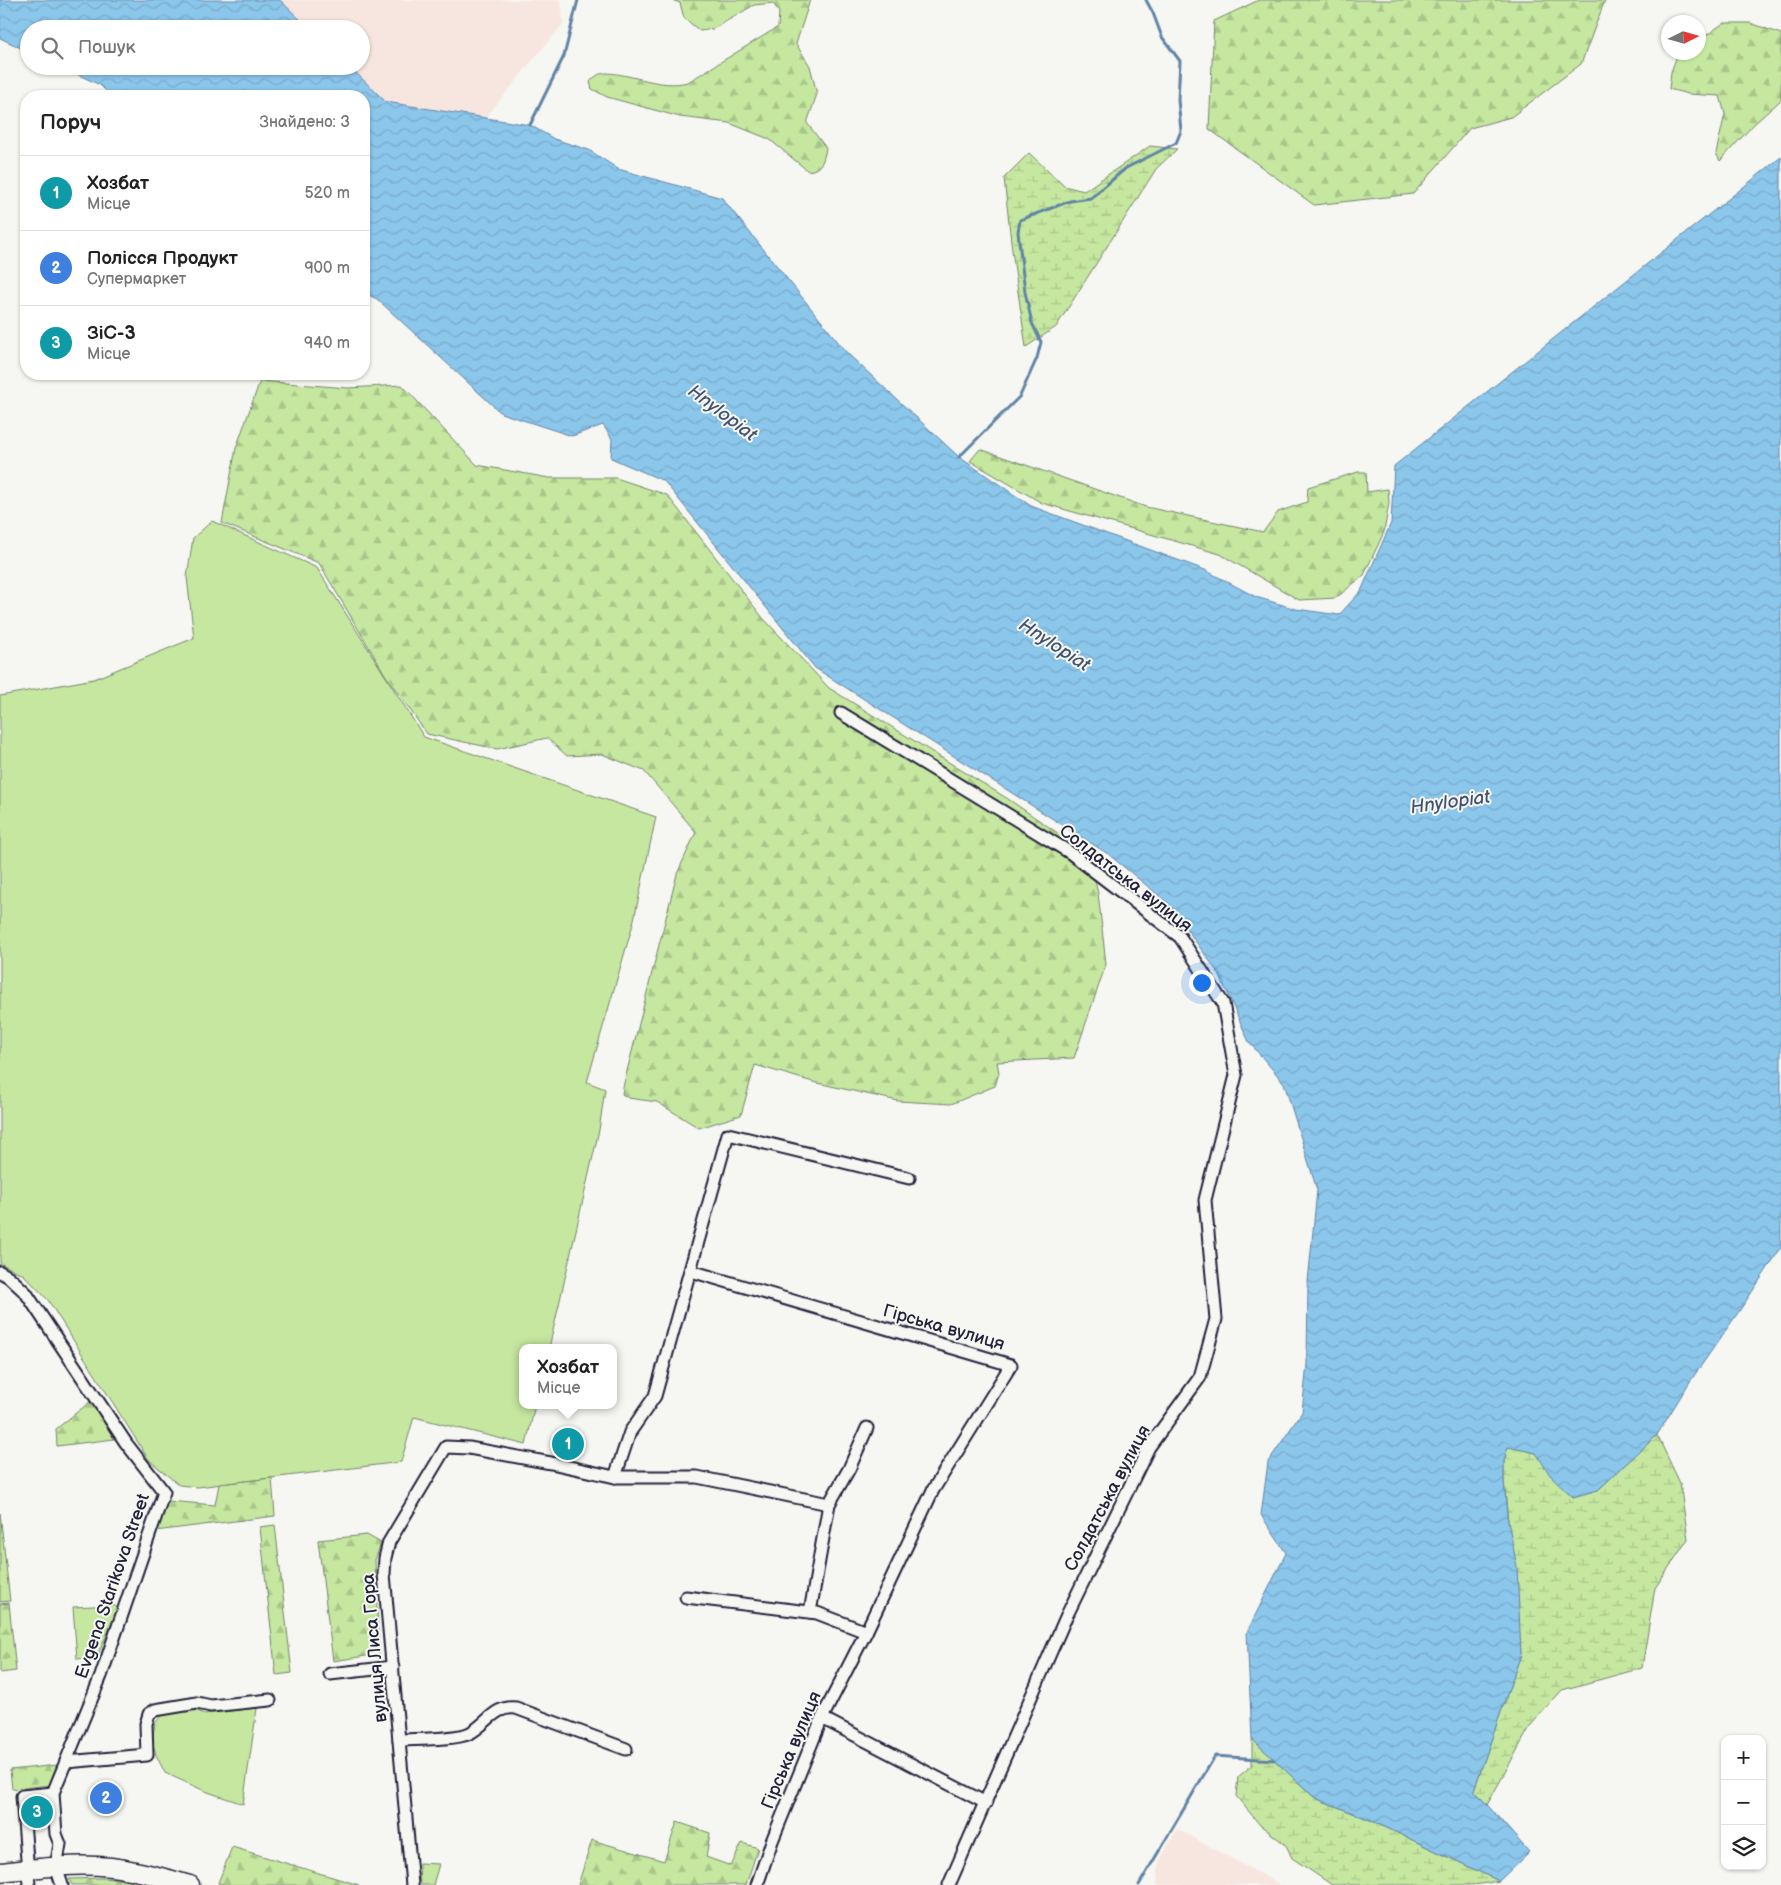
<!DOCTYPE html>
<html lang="uk">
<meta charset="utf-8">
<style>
:root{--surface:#fff;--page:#f6f6f6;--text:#222;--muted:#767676;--line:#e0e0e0;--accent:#22223b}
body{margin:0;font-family:"Balsamiq Sans",sans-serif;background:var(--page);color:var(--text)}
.controls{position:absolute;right:15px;bottom:15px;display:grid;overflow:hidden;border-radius:10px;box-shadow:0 1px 4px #0004}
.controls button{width:45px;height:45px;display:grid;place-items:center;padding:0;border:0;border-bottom:1px solid var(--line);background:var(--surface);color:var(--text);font:25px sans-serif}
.compass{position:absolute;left:1661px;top:15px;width:45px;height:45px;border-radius:50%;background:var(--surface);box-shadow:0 1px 4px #0004;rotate:85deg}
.you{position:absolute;left:1201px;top:982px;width:18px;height:18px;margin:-12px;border:4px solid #fff;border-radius:50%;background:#1a73e8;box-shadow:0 0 0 8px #1a73e833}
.badge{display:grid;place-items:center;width:32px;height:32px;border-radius:50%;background:var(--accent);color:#fff;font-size:16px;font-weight:700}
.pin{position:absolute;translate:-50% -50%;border:2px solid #fff;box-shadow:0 1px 5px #0006}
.popup{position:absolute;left:519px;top:1344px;width:98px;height:65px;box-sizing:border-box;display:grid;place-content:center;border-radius:10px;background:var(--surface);filter:drop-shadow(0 1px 4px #0005);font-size:16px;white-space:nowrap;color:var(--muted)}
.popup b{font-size:19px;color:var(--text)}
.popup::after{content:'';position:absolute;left:50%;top:100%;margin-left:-10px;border:10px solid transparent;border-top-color:var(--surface)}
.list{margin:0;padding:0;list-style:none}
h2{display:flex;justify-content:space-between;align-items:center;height:65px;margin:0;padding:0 20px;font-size:21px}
h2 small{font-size:16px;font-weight:400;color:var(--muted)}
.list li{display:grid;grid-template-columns:32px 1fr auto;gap:15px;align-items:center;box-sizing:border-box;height:75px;padding:0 20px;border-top:1px solid var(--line)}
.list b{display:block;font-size:19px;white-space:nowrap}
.list p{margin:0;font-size:16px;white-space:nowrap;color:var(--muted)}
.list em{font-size:16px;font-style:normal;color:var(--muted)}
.icon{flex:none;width:28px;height:28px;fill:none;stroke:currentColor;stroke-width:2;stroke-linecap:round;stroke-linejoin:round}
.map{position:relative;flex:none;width:1781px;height:1885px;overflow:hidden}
.search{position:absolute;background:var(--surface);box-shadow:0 1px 4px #0004;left:20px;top:20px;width:350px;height:55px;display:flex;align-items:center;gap:12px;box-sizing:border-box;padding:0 18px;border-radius:28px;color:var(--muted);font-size:19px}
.panel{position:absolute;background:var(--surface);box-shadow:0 1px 4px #0004;left:20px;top:90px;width:350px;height:290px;border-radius:20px}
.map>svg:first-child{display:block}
.built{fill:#f7e6df}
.grass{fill:#c5e79f;stroke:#74846d}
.forest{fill:url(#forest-firs);stroke:#74846d}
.wetland{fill:url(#wetland-marsh);stroke:#74846d}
.water{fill:url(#water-waves);stroke:#6184a5}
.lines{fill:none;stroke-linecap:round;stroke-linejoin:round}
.stream{stroke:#6184a5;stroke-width:3}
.minor-casing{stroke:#22223b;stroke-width:15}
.primary-casing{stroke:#22223b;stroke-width:21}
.minor{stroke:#f6f6f2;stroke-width:11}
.primary{stroke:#f6f6f2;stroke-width:18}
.labels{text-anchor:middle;stroke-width:4;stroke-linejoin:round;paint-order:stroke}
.street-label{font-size:18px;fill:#22223b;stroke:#f6f6f2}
.water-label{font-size:19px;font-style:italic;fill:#425370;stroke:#f6f6f2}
</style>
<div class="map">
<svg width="1781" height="1885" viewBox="0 0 1781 1885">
<defs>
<pattern id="forest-firs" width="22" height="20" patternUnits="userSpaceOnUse" patternTransform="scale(1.25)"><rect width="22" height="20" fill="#c5e79f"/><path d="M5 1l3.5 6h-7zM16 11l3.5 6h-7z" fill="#a9c68a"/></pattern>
<pattern id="wetland-marsh" width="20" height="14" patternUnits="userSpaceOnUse" patternTransform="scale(1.25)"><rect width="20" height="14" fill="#c5e79f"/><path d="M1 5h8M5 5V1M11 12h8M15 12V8" fill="none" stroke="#a9c68a"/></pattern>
<pattern id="water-waves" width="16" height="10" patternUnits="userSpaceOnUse" patternTransform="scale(1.25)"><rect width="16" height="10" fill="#8bc6eb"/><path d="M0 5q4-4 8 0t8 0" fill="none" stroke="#78aaca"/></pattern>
</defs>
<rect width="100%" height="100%" fill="#f6f6f2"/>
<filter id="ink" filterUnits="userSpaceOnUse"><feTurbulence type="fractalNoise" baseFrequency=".02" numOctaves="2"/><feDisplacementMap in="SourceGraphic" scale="10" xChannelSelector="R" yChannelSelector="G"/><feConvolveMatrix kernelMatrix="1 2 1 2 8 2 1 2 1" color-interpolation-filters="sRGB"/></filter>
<g filter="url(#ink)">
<g class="built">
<polygon points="280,0 561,0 563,24 485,118 386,102 349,66 361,66 361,29 310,29"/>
<polygon points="1177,1829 1182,1832 1281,1885 1157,1885 1159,1862"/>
</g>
<g class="grass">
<polygon points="212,521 317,568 424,737 656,817 633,924 587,1082 605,1089 599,1130 549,1348 523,1348 523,1405 535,1405 526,1445 414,1417 401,1462 198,1487 179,1485 149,1460 48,1300 24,1275 0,1263 0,696 94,679 194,638 187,577 193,538"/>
<polygon points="0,1513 10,1601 0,1602"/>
<polygon points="114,1605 118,1609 97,1657 77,1659 73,1607"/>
<polygon points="191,1708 204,1714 257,1708 243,1804 205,1791 165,1773 156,1755 152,1741 155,1723 164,1713"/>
<polygon points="419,1863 439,1864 433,1885 420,1885"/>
</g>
<g class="forest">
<path d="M 672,0 L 810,0 L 796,44 L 810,66 L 817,94 L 807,123 L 826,148 C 824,160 822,169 808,171 L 769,139 L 729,123 L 680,117 L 607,97 L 592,89 L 590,82 C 594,77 599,73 606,73 C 634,74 660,89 688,82 L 778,27 L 779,12 L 773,3 L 754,5 L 713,29 L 700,31 L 684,18 L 680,3 Z"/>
<polygon points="1259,0 1605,0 1581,64 1511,117 1470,128 1413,194 1314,205 1209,129 1214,21"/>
<polygon points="1724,23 1750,23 1781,34 1781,100 1754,124 1720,161 1716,153 1725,114 1720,96 1688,94 1669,89 1671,72 1678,53 1698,52 1699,40"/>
<polygon points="260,381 348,388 402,385 477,465 549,478 616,478 667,495 763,618 829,688 1008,799 1087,853 1098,893 1106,964 1074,1058 997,1062 999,1073 995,1086 951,1104 898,1101 813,1082 755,1065 741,1115 699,1128 657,1102 628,1098 622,1094 623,1087 677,874 696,832 644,771 602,754 567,756 547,738 497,749 427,734 386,676 319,563 222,523 236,448"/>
<polygon points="980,449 1146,507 1263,532 1278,512 1307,502 1308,487 1358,472 1366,472 1367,492 1388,489 1389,503 1384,532 1364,575 1336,598 1299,600 1220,554 1042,503 970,461"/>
<polygon points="91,1401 114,1439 57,1446 56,1429"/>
<polygon points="272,1478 275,1516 155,1531 168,1501 215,1505 219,1484"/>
<polygon points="275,1525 292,1673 276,1675 260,1527"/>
<polygon points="367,1535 381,1543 375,1560 379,1654 333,1661 318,1540"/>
<polygon points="9,1603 16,1671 0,1673 0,1604"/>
<polygon points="58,1765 52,1785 12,1789 10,1770"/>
<polygon points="677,1822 710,1833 706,1857 731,1866 742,1843 758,1848 746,1885 578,1885 592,1840 664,1861"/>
<polygon points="232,1847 359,1885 226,1885 218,1883"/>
<polygon points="101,1878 144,1881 159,1885 72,1885 69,1879"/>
</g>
<g class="wetland">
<polygon points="1150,146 1177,149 1156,169 1056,327 1026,347 1012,250 1004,178 1029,153 1064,186 1084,191"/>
<polygon points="1657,1435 1680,1483 1688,1539 1655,1588 1642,1668 1562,1690 1531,1725 1487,1805 1474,1790 1521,1654 1504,1481 1504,1461 1508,1446 1536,1453 1598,1490"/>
<polygon points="1252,1739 1315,1798 1368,1819 1499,1881 1474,1885 1332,1885 1292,1858 1286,1845 1260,1825 1236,1796 1238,1777 1252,1765"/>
</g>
<g class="water">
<polygon points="0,0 280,0 310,29 29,29 29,52 0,38"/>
<polygon points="60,66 349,66 386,102 530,125 554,139 589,150 618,169 722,198 847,353 959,457 1031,506 1205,570 1256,597 1296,609 1339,615 1361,591 1391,523 1394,466 1781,157 1781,1248 1742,1307 1689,1383 1657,1435 1598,1490 1573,1497 1550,1475 1536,1453 1508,1447 1504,1461 1504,1481 1507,1515 1517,1567 1521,1654 1474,1790 1529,1852 1499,1881 1368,1819 1315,1798 1252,1739 1247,1632 1286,1553 1261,1515 1268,1462 1302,1412 1307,1364 1308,1282 1317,1190 1284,1083 1249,1042 1219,974 1168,903 1108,854 815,668 664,481 611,458 612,439 603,425 572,436 501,413 377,299 364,293 364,96 111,96 100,85"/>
</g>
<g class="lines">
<g class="stream">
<polyline points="530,125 564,56 578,0"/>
<polyline points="959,457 1020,396 1037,358 1041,342 1032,323 1025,292 1018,232 1020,220 1070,201 1091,198 1126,168 1176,143 1181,131 1178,100 1180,61 1162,37 1153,13 1146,0"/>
<polyline points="1139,1885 1215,1756 1274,1760"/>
</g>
<defs>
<g id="minor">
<polyline points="841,713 1069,852 1180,937 1223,1003 1236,1075 1205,1200 1216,1319 1200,1377 1149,1447 1066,1617 949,1885"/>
<polyline points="691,1271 1011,1365 933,1490 866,1632 822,1718 772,1841 757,1885"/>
<polyline points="0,1272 9,1277 26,1293 126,1443 164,1492 101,1676 53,1793 56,1834 60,1844 56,1867 62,1885"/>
<polyline points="615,1477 630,1432 655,1396 728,1134 909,1178"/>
<polyline points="686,1597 817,1613 866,1632"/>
<polyline points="810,1612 829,1504 849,1469 867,1428"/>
<polyline points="330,1674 393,1667"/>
<polyline points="822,1718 986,1803"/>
<path d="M 399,1740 C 417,1739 455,1740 470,1733 C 487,1724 495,1705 516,1708 L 626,1749"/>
<polyline points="66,1762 147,1755 146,1724 149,1714 155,1710 197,1703 211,1706 270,1700"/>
<polyline points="29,1885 22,1796 53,1793"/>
<polyline points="412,1885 384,1574 385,1558 389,1542 446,1447 469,1448 551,1463 615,1477 697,1477 829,1504"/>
</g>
<path id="primary" d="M 0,1872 C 37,1868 75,1863 111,1867 C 138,1870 165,1878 190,1885"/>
</defs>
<use href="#minor" class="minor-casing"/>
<use href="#primary" class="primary-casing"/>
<use href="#minor" class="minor"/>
<use href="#primary" class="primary"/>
</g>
</g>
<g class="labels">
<g class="street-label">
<text transform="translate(1126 878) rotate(38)" y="6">Солдатська вулиця</text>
<text transform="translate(944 1327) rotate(16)" y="6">Гірська вулиця</text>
<text transform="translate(1107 1498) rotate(-62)" y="6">Солдатська вулиця</text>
<text transform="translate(112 1586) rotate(-71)" y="6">Evgena Starikova Street</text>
<text transform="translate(374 1648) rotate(-95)" y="6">вулиця Лиса Гора</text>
<text transform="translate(791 1750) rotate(-67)" y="6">Гірська вулиця</text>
</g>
<g class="water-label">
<text transform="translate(723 412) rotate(37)" y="7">Hnylopiat</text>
<text transform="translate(1055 644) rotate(33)" y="7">Hnylopiat</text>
<text transform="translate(1450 801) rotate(-8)" y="7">Hnylopiat</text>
</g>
</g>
</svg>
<div class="controls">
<button>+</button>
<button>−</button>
<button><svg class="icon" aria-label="layers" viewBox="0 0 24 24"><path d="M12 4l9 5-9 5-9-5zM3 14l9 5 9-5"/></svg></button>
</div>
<svg class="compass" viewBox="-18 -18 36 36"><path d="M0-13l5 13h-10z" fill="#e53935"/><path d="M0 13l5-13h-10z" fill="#767676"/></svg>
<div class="you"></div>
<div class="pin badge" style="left:568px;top:1444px;background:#0f9aa8">1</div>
<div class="popup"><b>Хозбат</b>Місце</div>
<div class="pin badge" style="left:106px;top:1798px;background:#3f7fe0">2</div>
<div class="pin badge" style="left:37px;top:1812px;background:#0f9aa8">3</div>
<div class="search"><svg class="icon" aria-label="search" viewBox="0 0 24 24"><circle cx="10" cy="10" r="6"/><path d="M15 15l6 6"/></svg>Пошук</div>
<section class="panel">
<h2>Поруч<small>Знайдено: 3</small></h2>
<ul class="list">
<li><span class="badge" style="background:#0f9aa8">1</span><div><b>Хозбат</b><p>Місце</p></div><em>520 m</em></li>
<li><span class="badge" style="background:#3f7fe0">2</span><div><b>Полісся Продукт</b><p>Супермаркет</p></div><em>900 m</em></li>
<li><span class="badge" style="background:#0f9aa8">3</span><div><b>ЗіС-3</b><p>Місце</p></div><em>940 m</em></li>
</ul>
</section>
</div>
